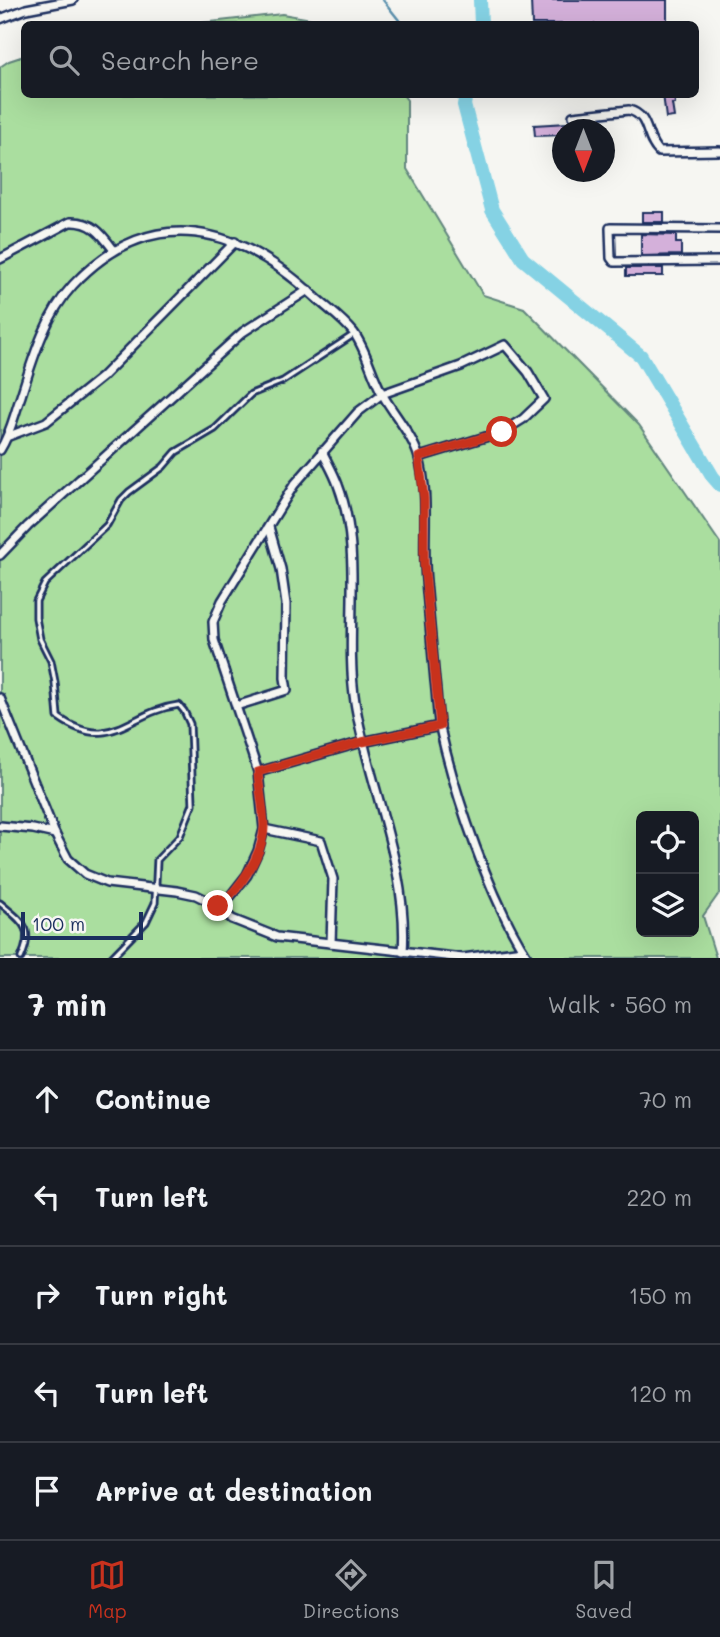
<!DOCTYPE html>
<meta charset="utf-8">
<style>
:root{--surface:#171b24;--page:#242831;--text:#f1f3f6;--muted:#9ea1a6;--line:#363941;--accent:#c8321e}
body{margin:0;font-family:Mali,sans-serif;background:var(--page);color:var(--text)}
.controls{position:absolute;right:21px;bottom:21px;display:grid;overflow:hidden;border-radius:10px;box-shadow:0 7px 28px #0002}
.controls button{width:63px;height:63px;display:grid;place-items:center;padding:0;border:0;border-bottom:2px solid var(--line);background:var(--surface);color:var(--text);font:35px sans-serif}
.compass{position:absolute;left:552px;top:119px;width:63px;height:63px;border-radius:50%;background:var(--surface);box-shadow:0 7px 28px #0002;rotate:180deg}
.scale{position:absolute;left:21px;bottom:18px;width:122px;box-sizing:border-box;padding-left:7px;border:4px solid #1b2f5e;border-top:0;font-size:19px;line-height:24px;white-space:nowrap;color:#1b2f5e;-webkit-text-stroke:5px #f6f6f2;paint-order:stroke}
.stop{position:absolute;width:21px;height:21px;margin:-16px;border:5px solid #c8321e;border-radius:50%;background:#fff}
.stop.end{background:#c8321e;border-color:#fff;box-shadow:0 2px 7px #0008}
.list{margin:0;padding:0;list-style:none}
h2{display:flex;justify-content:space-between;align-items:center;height:91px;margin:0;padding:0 28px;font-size:30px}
h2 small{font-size:23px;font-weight:400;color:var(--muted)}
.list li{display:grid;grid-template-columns:46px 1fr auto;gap:21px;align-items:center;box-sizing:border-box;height:98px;padding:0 28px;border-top:2px solid var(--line)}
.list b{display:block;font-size:26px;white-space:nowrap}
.list em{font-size:23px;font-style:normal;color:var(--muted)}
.icon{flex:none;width:38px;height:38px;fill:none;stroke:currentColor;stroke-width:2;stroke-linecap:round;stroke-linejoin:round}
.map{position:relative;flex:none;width:720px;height:958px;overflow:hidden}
.search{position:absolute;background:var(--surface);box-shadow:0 7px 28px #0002;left:21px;right:21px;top:21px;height:77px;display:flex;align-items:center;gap:18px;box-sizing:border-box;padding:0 24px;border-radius:10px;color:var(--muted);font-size:26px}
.sheet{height:581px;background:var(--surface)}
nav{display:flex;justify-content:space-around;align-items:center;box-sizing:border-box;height:98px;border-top:2px solid var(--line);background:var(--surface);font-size:19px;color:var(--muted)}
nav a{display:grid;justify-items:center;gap:4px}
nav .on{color:var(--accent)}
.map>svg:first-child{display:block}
.green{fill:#aade9f;stroke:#62867e;stroke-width:2;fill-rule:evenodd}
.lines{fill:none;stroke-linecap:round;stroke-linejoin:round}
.stream{stroke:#5b91ae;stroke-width:2.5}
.river{stroke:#85d2e4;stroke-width:14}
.building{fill:#d4b0da;stroke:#1b2f5e;stroke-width:2}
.lane-casing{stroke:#1b2f5e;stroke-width:9}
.street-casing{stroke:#1b2f5e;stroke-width:12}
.lane{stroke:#f6f6f2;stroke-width:3.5}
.street{stroke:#f6f6f2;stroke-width:7}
.route{stroke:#c8321e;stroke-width:9}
</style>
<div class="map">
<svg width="720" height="958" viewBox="0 0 720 958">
<rect width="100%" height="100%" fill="#f6f6f2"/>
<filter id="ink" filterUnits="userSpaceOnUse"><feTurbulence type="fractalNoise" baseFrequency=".0143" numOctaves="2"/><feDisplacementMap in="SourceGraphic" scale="14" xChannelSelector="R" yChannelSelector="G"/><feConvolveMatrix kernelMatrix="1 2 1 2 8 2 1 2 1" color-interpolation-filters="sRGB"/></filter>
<g filter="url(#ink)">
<g class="green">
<polygon points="282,14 323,21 328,24 193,24"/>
<path d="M 24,56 L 24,94 L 403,95 L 407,100 L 407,169 L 483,295 L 524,308 L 639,425 L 720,543 L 720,892 L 703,916 L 716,958 L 0,958 L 0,67 L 9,61 ZM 641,816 L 694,816 L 694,932 L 641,932 Z"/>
</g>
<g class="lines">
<g class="stream">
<polyline points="383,0 402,24"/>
<polyline points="456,94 464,105"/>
</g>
<g class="river">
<polyline points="480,0 481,24"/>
<polyline points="466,94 464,105 492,210 523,259 641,356 713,477 720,485"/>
</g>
</g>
<g class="building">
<polygon points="531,0 667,0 667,24 532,24"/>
<polygon points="663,94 674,94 675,104 672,104 674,117 666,118"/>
<polygon points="567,123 567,130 563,130 563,135 535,136 534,125"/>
<rect x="642" y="212" width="22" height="10"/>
<polygon points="641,234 676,235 676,243 681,243 681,255 641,256"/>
<rect x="626" y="268" width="37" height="8"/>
</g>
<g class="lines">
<defs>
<g id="lane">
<path d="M 0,903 C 22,922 35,927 21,958"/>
<path d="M 111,958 L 146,922 L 155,903 L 157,860 L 180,836 L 193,804 L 190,724 L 184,711 L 179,705 C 129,711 111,755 58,717 L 55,682 L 51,661 L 40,639 L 36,618 L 36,601 L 45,583 L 107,525 L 121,500 L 129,492 L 163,467 L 176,452 L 215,429 L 251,394 L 283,381 L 353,335"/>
</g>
<g id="street">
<polyline points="0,19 26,9 73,0"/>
<path d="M 573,116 L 629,110 C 651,116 644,138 659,152 L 720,151"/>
<polyline points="720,229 610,228 611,258 614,262 720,261"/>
<path d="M 0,259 L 70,222 C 92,221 101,233 113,249"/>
<polyline points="9,436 46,422 102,377 235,242"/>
<path d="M 0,450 C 11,433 14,415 21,396 C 33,358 46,314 73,285 C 152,201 239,226 315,297 C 327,308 343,319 354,333 C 367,351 372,377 384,397 C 395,416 413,436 419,458 C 430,497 422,541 426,581 C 429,614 432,648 435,681 C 437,696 437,712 440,728 C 456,798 489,897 528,958"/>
<path d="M 322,451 C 327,462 334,473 338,485 C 364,553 344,631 355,702 C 368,785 409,867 403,952"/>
<polyline points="0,555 28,526 243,332 308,290"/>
<polyline points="0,698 55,834 68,859 85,874 107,883 177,891 196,895 218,906 229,898 247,875 258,851 264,829 258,772 214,640 213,622 222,601 294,485 358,412 382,394 461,366 505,345 528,372 544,399 523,419 502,432 419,457"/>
<polyline points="236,706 287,690 285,678 286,604 281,569 269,527"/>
<polyline points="258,772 362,742 440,726"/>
<polyline points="0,826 33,829 55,834"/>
<polyline points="264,829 321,841 333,879 331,943"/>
<polyline points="218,906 232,919 277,937 463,958 523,950"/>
</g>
</defs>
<use href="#lane" class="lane-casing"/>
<use href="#street" class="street-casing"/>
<use href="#lane" class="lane"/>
<use href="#street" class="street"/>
</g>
</g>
<g class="lines" filter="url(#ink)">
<path class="route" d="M 218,906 C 239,891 263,855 264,827 C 264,809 259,790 258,772 L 362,742 L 440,726 L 424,563 L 424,499 L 419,457 L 502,432"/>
</g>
</svg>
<div class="controls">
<button><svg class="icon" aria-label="locate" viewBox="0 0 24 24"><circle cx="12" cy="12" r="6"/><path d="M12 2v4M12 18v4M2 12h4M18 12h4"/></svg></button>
<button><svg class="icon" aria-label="layers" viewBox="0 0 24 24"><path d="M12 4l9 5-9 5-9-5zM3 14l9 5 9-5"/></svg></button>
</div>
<svg class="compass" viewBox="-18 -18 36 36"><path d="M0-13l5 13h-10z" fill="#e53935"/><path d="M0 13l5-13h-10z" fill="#9ea1a6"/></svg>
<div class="scale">100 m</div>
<div class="stop" style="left:502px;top:432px"></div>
<div class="stop end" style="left:218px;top:906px"></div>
<div class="search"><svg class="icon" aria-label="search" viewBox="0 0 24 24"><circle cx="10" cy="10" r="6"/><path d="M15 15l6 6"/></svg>Search here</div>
</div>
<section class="sheet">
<h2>7 min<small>Walk · 560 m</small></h2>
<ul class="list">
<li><svg class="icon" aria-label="ahead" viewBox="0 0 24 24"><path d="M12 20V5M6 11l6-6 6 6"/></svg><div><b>Continue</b></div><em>70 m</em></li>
<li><svg class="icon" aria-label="left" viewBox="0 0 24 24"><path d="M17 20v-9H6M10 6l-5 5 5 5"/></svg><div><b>Turn left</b></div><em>220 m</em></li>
<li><svg class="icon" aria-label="right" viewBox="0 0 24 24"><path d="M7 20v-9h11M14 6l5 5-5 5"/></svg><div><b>Turn right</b></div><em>150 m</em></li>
<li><svg class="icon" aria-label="left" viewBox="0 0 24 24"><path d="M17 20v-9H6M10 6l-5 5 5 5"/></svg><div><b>Turn left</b></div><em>120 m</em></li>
<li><svg class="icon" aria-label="arrive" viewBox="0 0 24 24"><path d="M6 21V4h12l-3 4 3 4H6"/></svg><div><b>Arrive at destination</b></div></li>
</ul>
</section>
<nav>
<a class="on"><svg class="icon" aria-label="map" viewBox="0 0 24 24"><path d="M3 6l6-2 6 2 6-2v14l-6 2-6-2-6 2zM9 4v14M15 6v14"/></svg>Map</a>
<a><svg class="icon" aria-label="directions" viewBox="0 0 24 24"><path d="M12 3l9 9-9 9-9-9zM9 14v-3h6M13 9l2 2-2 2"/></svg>Directions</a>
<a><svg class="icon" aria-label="saved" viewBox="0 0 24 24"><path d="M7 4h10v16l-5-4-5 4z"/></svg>Saved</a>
</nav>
